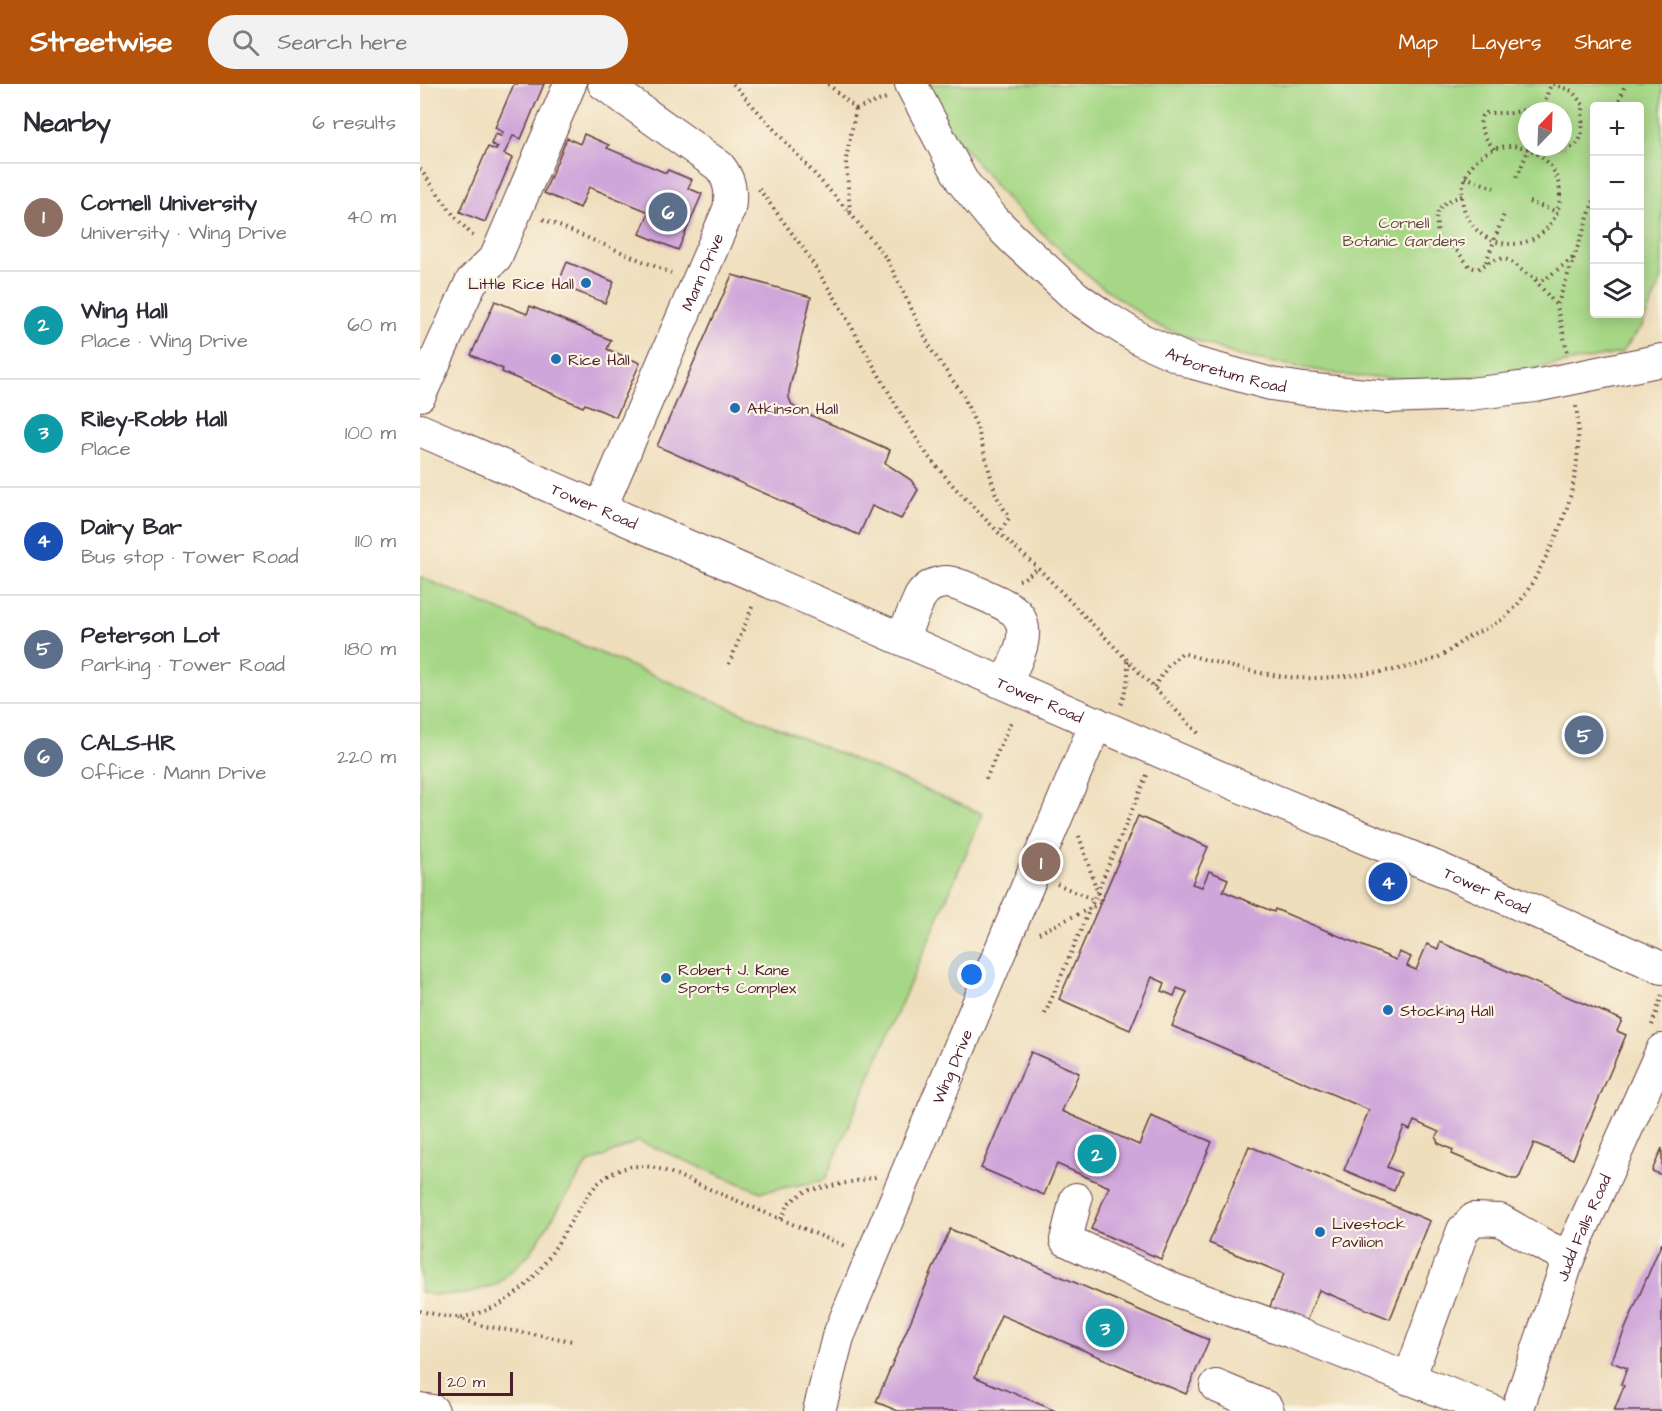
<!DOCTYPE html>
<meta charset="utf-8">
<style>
:root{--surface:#fff;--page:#f2f2f3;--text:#2b2b33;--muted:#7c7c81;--line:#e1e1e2;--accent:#b45309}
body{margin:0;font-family:"Architects Daughter",sans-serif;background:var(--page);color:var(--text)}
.controls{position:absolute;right:18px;top:18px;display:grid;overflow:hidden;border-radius:6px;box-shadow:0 3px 15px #0003}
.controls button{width:54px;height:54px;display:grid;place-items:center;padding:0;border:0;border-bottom:2px solid var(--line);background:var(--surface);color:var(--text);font:30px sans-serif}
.compass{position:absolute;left:1098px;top:18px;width:54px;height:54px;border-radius:50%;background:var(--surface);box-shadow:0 3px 15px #0003;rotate:23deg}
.scale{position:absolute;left:18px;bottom:15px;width:75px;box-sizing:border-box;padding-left:6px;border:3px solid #4a1f2b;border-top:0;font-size:16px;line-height:21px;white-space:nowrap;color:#4a1f2b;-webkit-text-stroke:4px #fcf5e5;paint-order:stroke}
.you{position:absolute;left:552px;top:891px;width:21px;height:21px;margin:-15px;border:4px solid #fff;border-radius:50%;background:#1a73e8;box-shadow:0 0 0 9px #1a73e833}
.badge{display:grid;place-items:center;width:39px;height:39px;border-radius:50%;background:var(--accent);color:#fff;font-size:20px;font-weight:700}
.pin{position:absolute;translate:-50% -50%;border:3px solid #fff;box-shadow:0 2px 6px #0006}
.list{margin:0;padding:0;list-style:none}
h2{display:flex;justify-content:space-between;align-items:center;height:78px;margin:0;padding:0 24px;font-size:26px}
h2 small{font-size:20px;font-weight:400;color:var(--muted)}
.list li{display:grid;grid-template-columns:39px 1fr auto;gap:18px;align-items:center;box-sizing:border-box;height:108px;padding:0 24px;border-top:2px solid var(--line)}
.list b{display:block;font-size:22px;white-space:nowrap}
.list p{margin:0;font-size:20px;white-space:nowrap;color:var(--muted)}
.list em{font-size:20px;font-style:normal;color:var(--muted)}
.icon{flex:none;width:33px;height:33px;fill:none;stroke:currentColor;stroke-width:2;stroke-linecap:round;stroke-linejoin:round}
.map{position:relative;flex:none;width:1242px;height:1327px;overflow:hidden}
header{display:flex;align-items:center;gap:36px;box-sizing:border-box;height:84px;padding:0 30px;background:var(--accent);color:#fff}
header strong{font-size:28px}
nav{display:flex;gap:33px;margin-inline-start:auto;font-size:21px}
.search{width:420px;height:54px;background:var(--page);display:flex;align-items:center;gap:15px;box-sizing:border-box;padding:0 21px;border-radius:33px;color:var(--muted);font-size:22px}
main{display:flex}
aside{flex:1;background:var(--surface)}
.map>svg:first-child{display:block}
.green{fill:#a6d786;stroke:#787b58;stroke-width:1.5;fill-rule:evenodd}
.building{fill:#cfa6da}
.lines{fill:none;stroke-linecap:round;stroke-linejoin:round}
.minor-casing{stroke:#633c41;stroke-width:34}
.path{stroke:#633c41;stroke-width:4;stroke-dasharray:1.5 4.5;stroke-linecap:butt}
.minor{stroke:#fff;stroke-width:32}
.poi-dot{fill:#1f6fb2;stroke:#fcf5e5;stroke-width:2}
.labels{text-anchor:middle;stroke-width:4.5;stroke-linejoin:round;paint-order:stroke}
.park-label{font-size:16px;fill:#614d42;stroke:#fcf5e5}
.street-label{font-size:16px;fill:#4a1f2b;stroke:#fcf5e5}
.poi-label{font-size:16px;fill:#4a1f2b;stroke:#fcf5e5;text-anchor:start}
</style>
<header>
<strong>Streetwise</strong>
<div class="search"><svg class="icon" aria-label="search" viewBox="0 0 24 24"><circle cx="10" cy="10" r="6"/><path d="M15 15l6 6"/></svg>Search here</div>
<nav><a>Map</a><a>Layers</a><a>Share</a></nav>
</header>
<main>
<aside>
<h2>Nearby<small>6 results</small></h2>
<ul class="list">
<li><span class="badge" style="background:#8d6e63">1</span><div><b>Cornell University</b><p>University · Wing Drive</p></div><em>40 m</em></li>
<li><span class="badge" style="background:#0f9aa8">2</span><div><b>Wing Hall</b><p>Place · Wing Drive</p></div><em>60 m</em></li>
<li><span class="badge" style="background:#0f9aa8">3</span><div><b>Riley-Robb Hall</b><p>Place</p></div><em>100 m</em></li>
<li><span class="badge" style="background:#1a4fb4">4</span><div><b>Dairy Bar</b><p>Bus stop · Tower Road</p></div><em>110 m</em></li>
<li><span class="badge" style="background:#5c6f8a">5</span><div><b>Peterson Lot</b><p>Parking · Tower Road</p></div><em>180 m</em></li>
<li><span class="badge" style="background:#5c6f8a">6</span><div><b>CALS-HR</b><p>Office · Mann Drive</p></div><em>220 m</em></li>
</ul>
</aside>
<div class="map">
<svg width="1242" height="1327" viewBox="0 0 1242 1327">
<rect width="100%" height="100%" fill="#fcf5e5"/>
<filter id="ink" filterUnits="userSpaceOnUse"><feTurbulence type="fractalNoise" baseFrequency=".0167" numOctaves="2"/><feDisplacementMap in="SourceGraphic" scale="12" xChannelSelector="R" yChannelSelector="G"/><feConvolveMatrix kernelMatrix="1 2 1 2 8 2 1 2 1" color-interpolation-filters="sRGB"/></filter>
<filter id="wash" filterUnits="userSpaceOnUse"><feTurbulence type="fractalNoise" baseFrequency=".008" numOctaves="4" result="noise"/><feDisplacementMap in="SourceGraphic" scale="24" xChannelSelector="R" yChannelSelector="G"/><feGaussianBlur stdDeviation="1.35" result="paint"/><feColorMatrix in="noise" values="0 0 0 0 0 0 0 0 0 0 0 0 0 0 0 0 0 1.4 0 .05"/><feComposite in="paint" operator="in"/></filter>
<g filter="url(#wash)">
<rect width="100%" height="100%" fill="#eedebc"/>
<g class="green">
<path d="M 510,0 L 1242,0 L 1242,195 L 1222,242 L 1201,269 L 1082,290 L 1012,296 L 929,292 L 819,272 L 738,242 L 673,196 L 588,117 L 529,45 ZM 1174,22 L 1220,22 L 1220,230 L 1174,230 ZM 1107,27 L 1143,27 L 1143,63 L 1107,63 Z"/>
<polygon points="0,493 563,730 405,1096 341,1108 218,1057 167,1080 110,1169 77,1200 46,1210 14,1211 0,1208"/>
</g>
<g id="blocks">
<g class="building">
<polygon points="94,0 124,0 101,55 93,52 84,70 92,74 65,138 40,128 68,63 76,66 78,63 71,60 75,50 81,52 83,48 75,44"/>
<polygon points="164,50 189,61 187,64 246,89 248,86 272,96 268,104 282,110 258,166 220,150 229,128 169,103 160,124 124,109 147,54 160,60"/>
<polygon points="147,178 194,198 185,219 138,200"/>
<polygon points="312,191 391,213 369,307 369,314 372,321 379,326 470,366 465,379 491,396 498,406 481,435 452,422 439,451 237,362"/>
<polygon points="75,217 107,230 110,222 191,256 187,265 220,279 196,333 165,320 163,323 82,288 83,285 51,271"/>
<polygon points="718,732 788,763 772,800 782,803 789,787 808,795 803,807 854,828 855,825 976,876 979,868 991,873 987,882 996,886 1007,860 1018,865 1020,858 1202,936 1197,947 1206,951 1153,1075 1114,1059 1100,1092 1097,1095 1092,1095 1032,1070 1033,1066 1018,1059 1016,1054 1019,1048 994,1037 990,1046 984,1043 967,1083 981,1089 974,1107 924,1086 949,1026 752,942 767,908 757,904 754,912 742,907 745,899 732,893 710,946 639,915"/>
<polygon points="611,968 659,989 642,1027 719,1061 731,1032 792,1058 741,1175 671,1145 689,1103 637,1080 624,1111 561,1084"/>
<polygon points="829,1062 1010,1137 970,1235 899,1206 884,1242 848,1227 864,1190 789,1159"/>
<polygon points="1242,1064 1242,1091 1232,1087"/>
<polygon points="530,1145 789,1256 766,1310 581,1231 555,1293 636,1327 478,1327 456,1318"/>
<polygon points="1242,1158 1242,1327 1194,1327 1204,1302 1201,1300 1207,1284 1191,1278"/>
</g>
</g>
</g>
<g filter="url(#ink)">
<use href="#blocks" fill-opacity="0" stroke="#633c41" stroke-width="1.5"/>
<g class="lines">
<defs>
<g id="minor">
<path id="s1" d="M 491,0 L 542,97 L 574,136 L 593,155 L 656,213 L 683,232 L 722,256 L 774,279 L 851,300 L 884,305 L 967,313 L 1050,310 L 1115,302 L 1242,276"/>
<polyline points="0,311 51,198 76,173 150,0"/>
<path id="s2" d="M 0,346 L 836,709 L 1020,785 L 1242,884"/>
<path id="s3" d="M 181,423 L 309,125 C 312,108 310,95 299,82 L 184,0"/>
<path d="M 482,554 L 500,513 C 506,503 516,498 527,498 C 538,499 579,517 588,523 C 594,526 599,531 601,537 C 609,557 593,581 586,599"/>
<polyline points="656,1115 646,1156 754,1206 872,1248 1072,1327"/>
<polyline points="989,1295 1043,1146 1054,1135 1080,1136 1127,1163 1149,1173"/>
<polyline points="796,1302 846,1323 848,1327"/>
<polyline points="0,1325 13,1327"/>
<path id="s4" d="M 399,1327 L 418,1253 L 676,639"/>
<path id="s5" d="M 1097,1327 L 1149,1173 L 1242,966"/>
</g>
</defs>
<use href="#minor" class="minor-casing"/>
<g class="path">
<polyline points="313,0 430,129 467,175 512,267 543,311 558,346 576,411 589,434 579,449"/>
<polyline points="408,0 436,25"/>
<path d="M 1133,0 L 1152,7 L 1164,22 C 1159,36 1168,55 1152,63 L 1147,61 L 1143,53"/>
<polyline points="1198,22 1205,0"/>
<polyline points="436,25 469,13"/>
<polyline points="1121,27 1131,0"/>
<circle cx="1091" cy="111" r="49"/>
<polyline points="1074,65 1065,53 1060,40 1062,32 1066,29 1091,29 1109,25 1120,27"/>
<polyline points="0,85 35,133 55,154"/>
<polyline points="1045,93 1074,104"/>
<polyline points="1097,93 1109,64"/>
<polyline points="339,105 383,164 415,214 484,335 508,372 536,405 579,449 618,484 779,650"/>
<path d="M 1042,112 C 1015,120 1015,127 1018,152 L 1038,168 L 1050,183 L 1058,185 C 1095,158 1093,193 1124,196 L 1154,173"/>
<polyline points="1109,118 1138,128"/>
<polyline points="430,128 426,75 436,25"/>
<polyline points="123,135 251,189"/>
<polyline points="1066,178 1085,128"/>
<polyline points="1115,196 1137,222"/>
<polyline points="1147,267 1137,222 1174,116"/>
<polyline points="599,496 603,495 618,484"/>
<polyline points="309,580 333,521"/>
<path d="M 734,603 L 748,582 L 762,569 C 800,580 839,591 878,594 C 902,595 927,592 951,589 C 971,587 999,582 1017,574 C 1028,569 1037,560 1047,554 C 1059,547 1073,542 1084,534 C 1105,518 1119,486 1131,463 C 1153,418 1163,371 1156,322"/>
<path d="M 701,620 C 706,606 710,592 707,577"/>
<polyline points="566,695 592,635"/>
<polyline points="659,752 681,819"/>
<polyline points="637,800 674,816"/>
<polyline points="619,849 681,819"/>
<polyline points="625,930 727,691"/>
<polyline points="1232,941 1242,911"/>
<polyline points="361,1135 370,1118 386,1107 456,1093"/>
<path d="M 0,1227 C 11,1229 25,1233 36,1233 C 46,1234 58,1229 67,1226 C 126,1203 140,1144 177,1100 C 200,1080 221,1078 249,1088 L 427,1163"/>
<polyline points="38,1234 64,1242 152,1257"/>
</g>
<use href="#minor" class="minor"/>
</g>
</g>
<g class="poi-dot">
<circle cx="166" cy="199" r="6"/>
<circle cx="136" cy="275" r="6"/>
<circle cx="315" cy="324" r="6"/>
<circle cx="246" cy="894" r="6"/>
<circle cx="968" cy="926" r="6"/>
<circle cx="900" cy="1148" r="6"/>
</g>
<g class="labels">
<g class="park-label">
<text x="984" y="144">Cornell<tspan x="984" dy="18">Botanic Gardens</tspan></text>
</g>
<g class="street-label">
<text dy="6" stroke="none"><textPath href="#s3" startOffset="256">Mann Drive</textPath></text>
<text dy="6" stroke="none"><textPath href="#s1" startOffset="441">Arboretum Road</textPath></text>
<text dy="6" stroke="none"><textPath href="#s2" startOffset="190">Tower Road</textPath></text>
<text dy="6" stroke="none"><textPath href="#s2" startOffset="676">Tower Road</textPath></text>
<text dy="6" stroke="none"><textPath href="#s2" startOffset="1162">Tower Road</textPath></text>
<text dy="6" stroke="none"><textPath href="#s4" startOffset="370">Wing Drive</textPath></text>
<text dy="6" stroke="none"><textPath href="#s5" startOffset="195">Judd Falls Road</textPath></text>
</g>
<g class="poi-label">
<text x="154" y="205" text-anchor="end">Little Rice Hall</text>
<text x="148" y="281">Rice Hall</text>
<text x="327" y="330">Atkinson Hall</text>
<text x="258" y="891">Robert J. Kane<tspan x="258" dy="18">Sports Complex</tspan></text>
<text x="980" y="932">Stocking Hall</text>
<text x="912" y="1145">Livestock<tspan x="912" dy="18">Pavilion</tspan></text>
</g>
</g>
</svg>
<div class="controls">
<button>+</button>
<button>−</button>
<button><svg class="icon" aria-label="locate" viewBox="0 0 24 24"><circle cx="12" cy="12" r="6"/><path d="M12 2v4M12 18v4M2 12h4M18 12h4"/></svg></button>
<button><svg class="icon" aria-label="layers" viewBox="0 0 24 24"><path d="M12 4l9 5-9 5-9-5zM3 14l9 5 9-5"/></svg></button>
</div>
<svg class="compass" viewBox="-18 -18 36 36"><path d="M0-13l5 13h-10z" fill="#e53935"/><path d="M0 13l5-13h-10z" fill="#7c7c81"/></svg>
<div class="scale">20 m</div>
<div class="you"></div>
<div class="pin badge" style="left:621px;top:778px;background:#8d6e63">1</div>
<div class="pin badge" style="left:677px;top:1070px;background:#0f9aa8">2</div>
<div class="pin badge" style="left:685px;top:1244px;background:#0f9aa8">3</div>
<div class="pin badge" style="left:968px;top:798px;background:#1a4fb4">4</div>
<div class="pin badge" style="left:1164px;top:651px;background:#5c6f8a">5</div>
<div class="pin badge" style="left:248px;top:128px;background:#5c6f8a">6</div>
</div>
</main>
